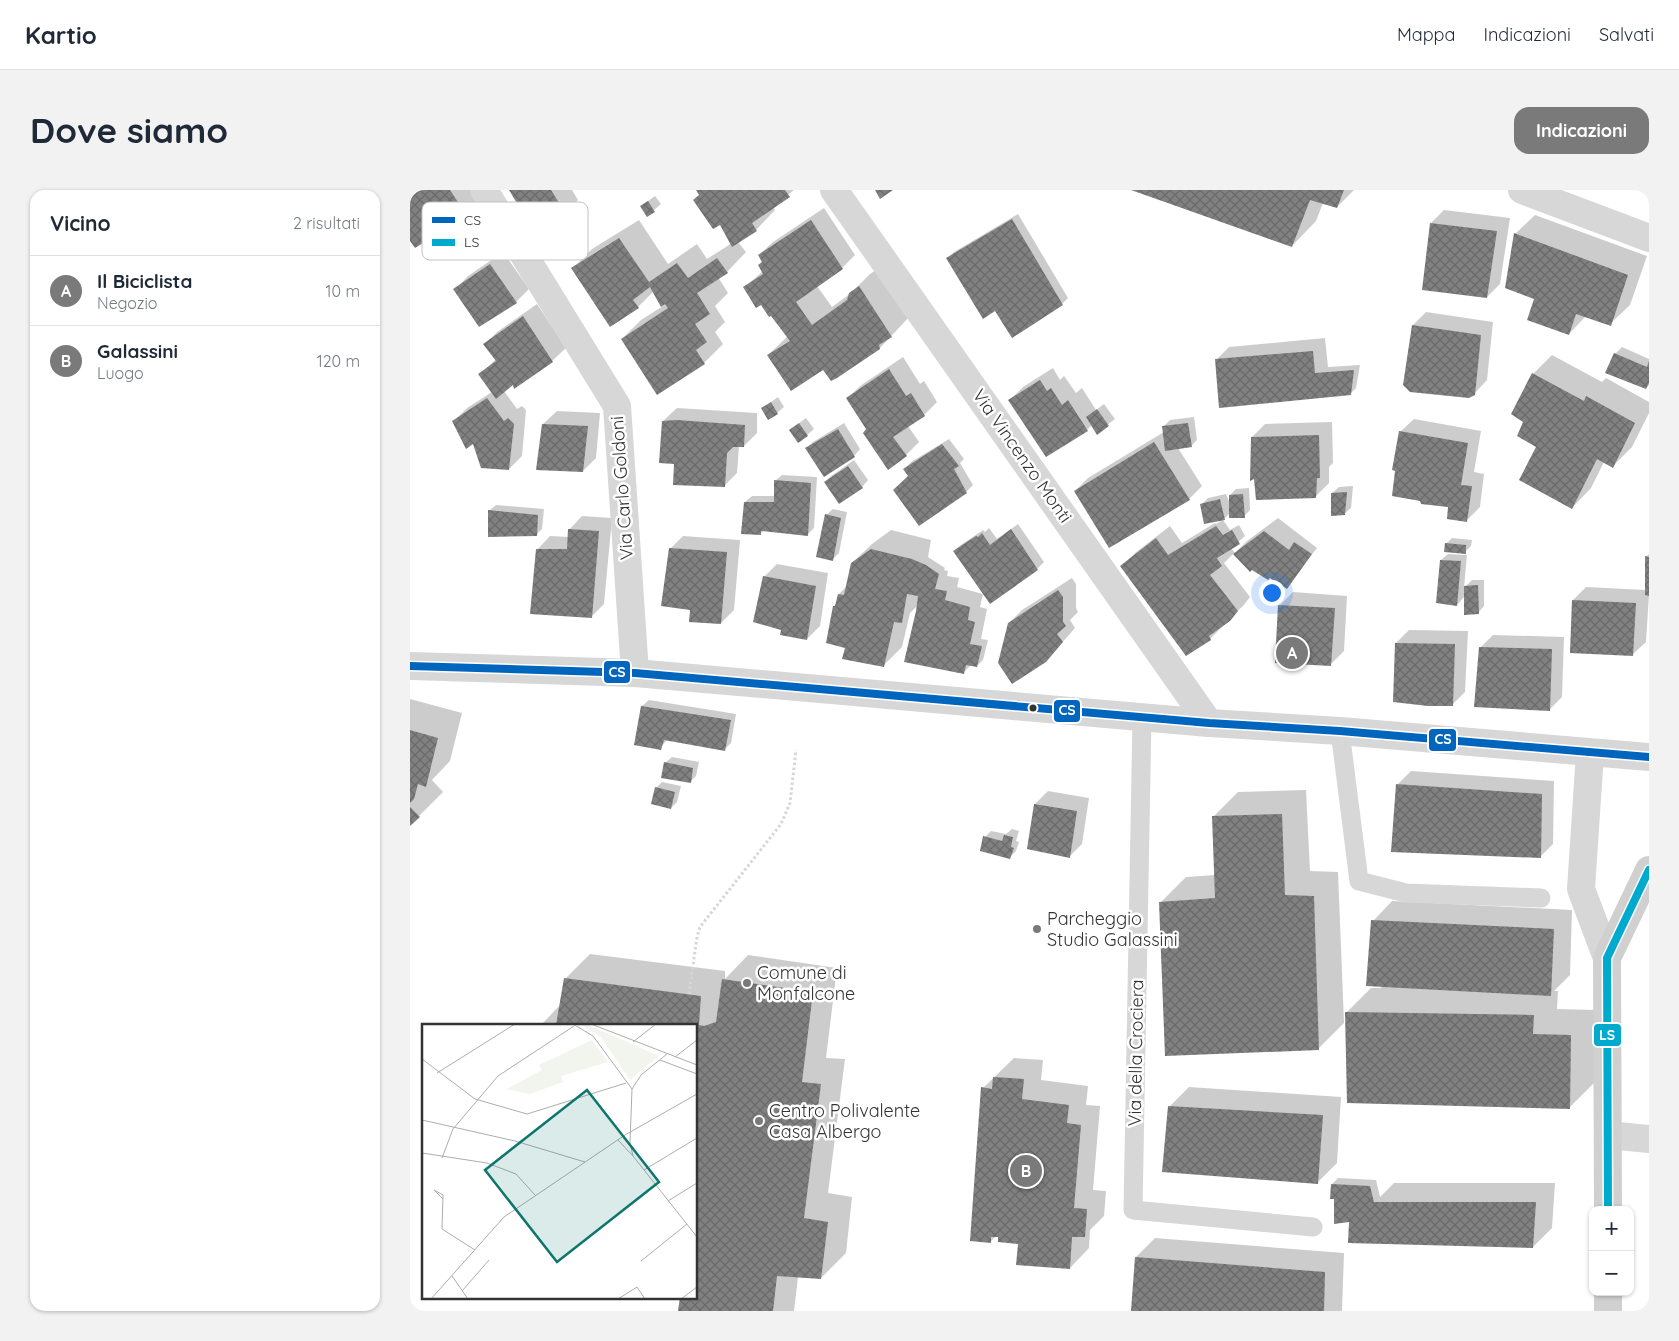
<!DOCTYPE html>
<html lang="it">
<meta charset="utf-8">
<style>
:root{--surface:#fff;--page:#f2f2f3;--text:#1f2937;--muted:#747a83;--line:#e0e1e3;--accent:#7a7a7a}
body{margin:0;font-family:Quicksand,sans-serif;background:var(--page);color:var(--text)}
.controls{position:absolute;right:15px;bottom:15px;display:grid;overflow:hidden;border-radius:10px;box-shadow:0 1px 4px #0004}
.controls button{width:45px;height:45px;display:grid;place-items:center;padding:0;border:0;border-bottom:1px solid var(--line);background:var(--surface);color:var(--text);font:25px sans-serif}
.you{position:absolute;left:861px;top:402px;width:18px;height:18px;margin:-12px;border:4px solid #fff;border-radius:50%;background:#1a73e8;box-shadow:0 0 0 8px #1a73e833}
.badge{display:grid;place-items:center;width:32px;height:32px;border-radius:50%;background:var(--accent);color:#fff;font-size:16px;font-weight:700}
.pin{position:absolute;translate:-50% -50%;border:2px solid #fff;box-shadow:0 1px 5px #0006}
.list{margin:0;padding:0;list-style:none}
h2{display:flex;justify-content:space-between;align-items:center;height:65px;margin:0;padding:0 20px;font-size:21px}
h2 small{font-size:16px;font-weight:400;color:var(--muted)}
.list li{display:grid;grid-template-columns:32px 1fr auto;gap:15px;align-items:center;box-sizing:border-box;height:70px;padding:0 20px;border-top:1px solid var(--line)}
.list b{display:block;font-size:19px;white-space:nowrap}
.list p{margin:0;font-size:16px;white-space:nowrap;color:var(--muted)}
.list em{font-size:16px;font-style:normal;color:var(--muted)}
.map{position:relative;flex:none;width:1239px;height:1121px;overflow:hidden;border-radius:15px}
header{display:flex;align-items:center;gap:30px;box-sizing:border-box;height:70px;padding:0 25px;background:var(--surface);border-bottom:1px solid var(--line)}
header strong{font-size:24px}
nav{display:flex;gap:28px;margin-inline-start:auto;font-size:18px}
.intro{display:flex;align-items:center;justify-content:space-between;box-sizing:border-box;height:120px;padding:0 30px}
h1{margin:0;font-size:35px}
.button{padding:12px 22px;border-radius:15px;background:var(--accent);color:#fff;font-size:18px;font-weight:700}
main{display:flex;gap:30px;padding:0 30px}
aside{flex:1;background:var(--surface);border-radius:15px;box-shadow:0 1px 4px #0004}
.map>svg:first-child{display:block}
.shadow{fill:#0003}
.building{fill:url(#building-cross-hatch)}
.lines{fill:none;stroke-linecap:round;stroke-linejoin:round}
.path{stroke:#d6d6d6;stroke-width:3;stroke-dasharray:2.5 2.5;stroke-linecap:butt}
.lane{stroke:#d7d7d7;stroke-width:19}
.street{stroke:#d7d7d7;stroke-width:28}
.secondary{stroke:#d0d0d0;stroke-width:28}
.bus-1-casing{stroke:#fff;stroke-width:11}
.bus-2-casing{stroke:#fff;stroke-width:11}
.bus-1{stroke:#0065bd;stroke-width:8}
.bus-2{stroke:#00a9ce;stroke-width:8}
.bus-dot{fill:#333;stroke:#fff;stroke-width:2}
.poi-dot{fill:#7a7a7a;stroke:#fff;stroke-width:2}
.labels{text-anchor:middle;stroke-width:5;stroke-linejoin:round;paint-order:stroke}
.street-label{font-size:18px;fill:#333;stroke:#fff}
.poi-label{font-size:18px;fill:#333;stroke:#fff;text-anchor:start}
.inset-road{fill:none;stroke:#adadad;stroke-width:1}
.view{fill:#0f766e;fill-opacity:0.15;stroke:#0f766e;stroke-width:2.5}
.inset-edge{fill:none;stroke:#333;stroke-width:2.5}
.key{fill:#fff;stroke:#c2c2c2;stroke-width:1}
.key-label{font-size:14px;fill:#333}
.line-badge{stroke:#fff;stroke-width:2}
.badge-label{font-size:14px;text-anchor:middle;font-weight:bold;fill:#fff}
</style>
<header>
<strong>Kartio</strong>
<nav><a>Mappa</a><a>Indicazioni</a><a>Salvati</a></nav>
</header>
<div class="intro"><h1>Dove siamo</h1><a class="button">Indicazioni</a></div>
<main>
<aside>
<h2>Vicino<small>2 risultati</small></h2>
<ul class="list">
<li><span class="badge">A</span><div><b>Il Biciclista</b><p>Negozio</p></div><em>10 m</em></li>
<li><span class="badge">B</span><div><b>Galassini</b><p>Luogo</p></div><em>120 m</em></li>
</ul>
</aside>
<div class="map">
<svg width="1239" height="1121" viewBox="0 0 1239 1121">
<defs>
<pattern id="building-cross-hatch" width="8" height="8" patternUnits="userSpaceOnUse" patternTransform="scale(1.25)"><rect width="8" height="8" fill="#818181"/><path d="M0 0l8 8M0 8l8-8" fill="none" stroke="#6a6a6a"/></pattern>
</defs>
<rect width="100%" height="100%" fill="#fff"/>
<g class="shadow">
<polygon points="0,0 62,0 70,12 56,25 5,56 0,49"/>
<polygon points="100,0 162,0 168,10 155,23"/>
<polygon points="288,0 384,0 363,17 365,20 346,40 328,52 336,62 317,82 308,87 318,103 305,116 315,132 305,142 313,154 294,173 212,149 231,130 253,116 244,101 228,117 163,78 182,59 229,30 258,74 287,54 297,69 322,53"/>
<polygon points="724,0 944,0 927,17 913,13 906,31 882,56"/>
<polygon points="245,6 251,14 237,26 231,16"/>
<polygon points="414,18 445,65 432,78 407,96 422,117 441,103 460,84 469,78 500,126 470,158 413,178 358,165 378,146 351,113 334,98 353,81 353,72 349,65 363,52"/>
<polygon points="1034,20 1100,28 1090,94 1077,107 1021,33"/>
<polygon points="608,24 658,108 652,114 585,120 538,68 544,62"/>
<polygon points="1125,25 1237,66 1220,115 1200,134 1176,126 1159,144 1125,108 1105,44"/>
<polygon points="93,62 119,99 106,112 70,135 45,100 58,86"/>
<polygon points="127,114 156,158 142,171 104,193 94,201 107,219 112,216 116,220 112,266 99,279 64,252 44,231 57,218 82,202 70,185 86,169 74,155 87,142"/>
<polygon points="1016,122 1083,132 1077,190 1064,204 1003,135"/>
<polygon points="915,148 918,177 950,175 946,198 940,204 806,170 819,157"/>
<polygon points="1212,157 1239,169 1239,195 1236,198 1205,164"/>
<polygon points="1142,165 1192,192 1196,188 1239,212 1239,223 1222,257 1203,276 1194,272 1181,298 1162,318 1114,231 1123,184"/>
<polygon points="493,167 510,194 514,191 527,212 514,225 498,236 509,252 496,265 458,239 437,209 450,196"/>
<polygon points="643,178 650,190 654,186 666,203 672,198 686,220 694,214 705,229 687,243 682,235 677,240 600,210 613,197"/>
<polygon points="368,207 374,217 367,223 353,218"/>
<polygon points="267,218 347,223 347,243 334,256 329,256 327,283 314,296 266,273 253,231"/>
<polygon points="147,221 190,223 186,268 173,281 133,234"/>
<polygon points="784,227 787,250 781,256 768,258 792,296 779,309 665,301 678,288 754,242 753,237 760,230"/>
<polygon points="396,228 404,239 389,252 380,240"/>
<polygon points="1004,229 1071,241 1064,282 1074,284 1070,317 1057,330 1039,316 1012,310 990,242"/>
<polygon points="922,232 923,273 919,277 919,293 906,306 842,247 855,234"/>
<polygon points="434,233 450,259 444,266 396,259 403,252"/>
<polygon points="539,249 554,269 550,273 563,295 556,302 510,334 500,286 495,279 501,272"/>
<polygon points="444,270 458,290 452,297 415,292 421,286"/>
<polygon points="372,285 407,287 404,338 397,345 354,340 351,343 335,312 342,306 365,306 365,291"/>
<polygon points="943,296 941,318 934,324 922,303 929,297"/>
<polygon points="839,298 840,320 834,326 820,323 814,329 791,315 798,308 816,304 820,314 820,305 826,299"/>
<polygon points="86,315 134,319 132,339 126,345 79,321"/>
<polygon points="423,319 437,322 429,363 423,369 416,325"/>
<polygon points="172,326 202,328 194,414 181,427 127,360 140,346 159,347 159,340"/>
<polygon points="868,328 907,358 877,397 860,386 842,378 840,380 824,363 814,373 840,407 833,416 813,434 813,436 800,449 712,376 725,363 760,336 772,353 805,333 806,334 813,330 820,340 829,335 835,346 821,358 825,363 837,351"/>
<polygon points="608,334 634,372 627,379 580,412 544,361 551,355 573,340 575,342 579,338 587,349"/>
<polygon points="481,340 521,350 518,367 535,378 534,380 538,381 537,386 549,388 547,397 573,404 570,417 577,419 571,449 578,450 573,470 567,476 561,475 554,482 508,415 500,423 492,457 473,476 437,457 424,416 427,413 429,404 437,396 442,373 462,354"/>
<polygon points="273,346 330,350 324,420 311,433 282,419 260,359"/>
<polygon points="1042,348 1062,350 1061,356 1055,362 1036,354"/>
<polygon points="1038,364 1057,365 1054,398 1062,390 1074,390 1074,416 1068,423 1055,406 1047,415 1031,370"/>
<polygon points="1239,364 1239,405 1236,452 1222,465 1163,410 1176,397 1236,400 1236,367"/>
<polygon points="367,374 418,383 410,436 397,449 373,439 354,387"/>
<polygon points="662,388 666,394 666,418 668,422 660,430 665,438 636,471 599,433 612,420"/>
<polygon points="883,402 937,406 934,461 921,474 870,415"/>
<polygon points="999,440 1058,441 1055,502 1042,515 986,453"/>
<polygon points="1083,445 1154,447 1152,507 1139,520 1070,458"/>
<polygon points="0,509 52,523 40,571 22,590 33,602 0,635"/>
<polygon points="239,510 326,524 321,553 315,559 257,550 250,558 226,554 232,516"/>
<polygon points="262,567 289,572 286,586 280,592 255,573"/>
<polygon points="1001,581 1144,591 1143,654 1130,667 988,594"/>
<polygon points="252,592 271,596 267,612 261,618 246,598"/>
<polygon points="896,600 900,681 928,682 934,833 909,858 751,712 776,687 805,685 804,626 828,602"/>
<polygon points="638,601 679,608 672,654 659,667 625,614"/>
<polygon points="602,639 609,641 606,651 609,652 606,661 600,667 575,647 581,641 596,644"/>
<polygon points="982,711 1162,720 1160,785 1144,801 1148,801 1147,819 1186,820 1185,892 1160,917 936,823 961,798 971,798 963,731"/>
<polygon points="180,764 315,781 315,789 338,765 427,778 416,868 435,869 418,1003 442,1007 436,1063 411,1088 388,1087 384,1121 270,1121 286,1107 286,835 131,835 151,814 155,789"/>
<polygon points="604,868 633,870 631,890 678,896 676,915 690,916 683,1000 696,1001 694,1026 680,1040 679,1058 660,1078 609,1053 590,1046 586,1046 581,1051 573,898"/>
<polygon points="779,897 931,907 927,973 908,992 759,917"/>
<polygon points="928,988 966,990 970,1007 984,993 1145,993 1142,1038 1123,1057 940,1030 925,1007 922,994"/>
<polygon points="745,1048 934,1063 932,1121 722,1121 726,1067"/>
</g>
<g class="building">
<polygon points="0,0 40,0 57,26 5,58 0,51"/>
<polygon points="99,0 141,0 156,24 126,45"/>
<polygon points="286,0 375,0 380,7 342,33 347,41 322,57 310,35 303,39 283,10 289,5"/>
<polygon points="465,0 483,0 470,9"/>
<polygon points="721,0 934,0 927,18 900,10 882,57"/>
<polygon points="238,11 245,22 237,27 230,16"/>
<polygon points="602,29 653,115 602,148 585,121 573,129 536,68"/>
<polygon points="401,30 433,79 386,112 402,135 437,110 439,103 449,96 482,147 469,155 470,159 427,188 421,191 413,180 381,201 357,165 380,151 361,126 359,127 351,115 346,118 333,97 353,84 348,75 352,72 348,65"/>
<polygon points="1020,33 1087,41 1077,108 1012,100"/>
<polygon points="1104,43 1218,85 1201,136 1166,124 1159,145 1117,130 1124,109 1095,98"/>
<polygon points="209,48 239,92 267,73 278,88 307,68 318,83 287,103 300,124 285,134 297,152 286,160 295,174 247,205 211,149 258,118 255,114 251,117 240,97 223,110 229,118 200,137 161,78"/>
<polygon points="80,74 107,113 69,137 43,99"/>
<polygon points="113,126 143,172 104,199 103,195 86,209 68,184 86,171 73,154"/>
<polygon points="1002,135 1071,145 1065,205 1059,208 1000,202 993,195"/>
<polygon points="903,161 905,183 944,180 941,205 809,218 805,169"/>
<polygon points="1204,163 1237,177 1239,171 1239,193 1236,199 1195,183"/>
<polygon points="479,179 496,206 501,203 515,226 483,247 497,266 478,280 453,243 456,239 436,208"/>
<polygon points="1122,183 1174,211 1176,206 1225,233 1203,278 1187,269 1162,319 1109,290 1126,257 1107,246 1113,232 1101,224"/>
<polygon points="630,190 637,201 641,198 652,215 658,210 678,241 636,267 598,210"/>
<polygon points="77,208 94,231 98,228 104,234 99,280 71,278 63,254 56,259 42,231"/>
<polygon points="361,212 368,224 358,230 351,218"/>
<polygon points="687,219 699,236 687,245 676,227"/>
<polygon points="267,230 335,235 334,257 323,257 317,263 315,297 263,295 264,274 249,273 252,231"/>
<polygon points="389,233 398,246 388,253 379,240"/>
<polygon points="778,233 782,257 755,261 752,236"/>
<polygon points="132,234 178,236 173,282 126,280"/>
<polygon points="428,239 445,267 414,287 395,258"/>
<polygon points="989,241 1058,253 1051,295 1062,296 1057,332 1037,329 1038,317 1011,314 1010,311 982,306 985,281 982,280"/>
<polygon points="909,245 910,288 907,288 906,308 846,310 844,289 840,291 841,247"/>
<polygon points="744,252 780,310 699,358 664,301"/>
<polygon points="532,254 549,276 544,279 557,303 509,336 483,300 498,286 493,279"/>
<polygon points="438,276 453,298 429,314 414,292"/>
<polygon points="364,290 401,293 398,346 351,341 351,345 331,344 334,312 364,312"/>
<polygon points="937,302 935,325 921,326 921,303"/>
<polygon points="833,304 835,328 819,328 819,305"/>
<polygon points="810,309 815,330 794,334 790,314"/>
<polygon points="78,320 128,325 127,346 78,347"/>
<polygon points="415,324 431,328 423,371 406,367"/>
<polygon points="806,336 813,345 822,340 830,354 807,368 801,359 812,376 800,385 828,421 820,431 799,446 801,450 776,466 710,376 746,348 758,365"/>
<polygon points="158,339 189,341 182,428 120,424 126,359 157,359"/>
<polygon points="601,339 628,380 580,414 543,361 566,346 568,347 572,343 580,355"/>
<polygon points="854,341 879,360 884,352 902,364 877,399 860,388 858,390 842,380 840,382 823,364"/>
<polygon points="1035,353 1056,355 1056,364 1034,362"/>
<polygon points="259,358 317,362 311,434 279,432 280,420 251,416"/>
<polygon points="461,359 502,369 516,375 529,384 525,399 537,401 535,410 560,417 558,430 565,432 560,454 572,456 567,477 556,475 554,484 494,472 506,421 508,406 497,404 492,433 484,432 474,477 432,469 435,458 416,453 423,416 425,416 428,404 434,405 441,373"/>
<polygon points="1235,366 1239,367 1239,406 1235,405"/>
<polygon points="1030,370 1051,371 1047,416 1026,413"/>
<polygon points="353,386 406,396 397,450 370,445 371,440 343,432"/>
<polygon points="1068,395 1069,424 1054,425 1054,396"/>
<polygon points="648,400 653,407 653,432 656,436 647,444 653,452 636,472 602,494 588,473 598,433"/>
<polygon points="1162,410 1226,413 1223,466 1160,463"/>
<polygon points="868,415 925,418 921,476 865,473"/>
<polygon points="985,453 1045,454 1043,516 1018,516 983,512"/>
<polygon points="1069,457 1142,459 1140,521 1064,517"/>
<polygon points="231,516 321,530 315,561 254,550 251,560 224,555"/>
<polygon points="0,540 28,548 16,597 8,594 4,609 0,613"/>
<polygon points="254,572 283,578 281,593 251,588"/>
<polygon points="986,594 1132,604 1131,668 981,662"/>
<polygon points="245,597 265,602 261,619 241,614"/>
<polygon points="624,614 667,621 660,668 617,659"/>
<polygon points="0,617 10,627 0,636"/>
<polygon points="872,624 875,705 904,706 909,860 755,866 749,712 805,708 802,626"/>
<polygon points="594,645 603,647 601,657 604,658 600,669 570,661 573,646 592,651"/>
<polygon points="961,730 1144,739 1141,806 956,796"/>
<polygon points="154,788 291,806 289,835 294,836 306,832 312,789 403,802 392,892 411,894 394,1028 418,1032 411,1089 367,1086 363,1121 268,1121 270,1107 286,1107 286,835 146,835"/>
<polygon points="935,822 1124,825 1123,844 1161,845 1160,919 937,913"/>
<polygon points="583,887 614,889 612,909 659,915 657,933 671,935 664,1018 677,1019 675,1047 662,1047 660,1079 606,1075 608,1054 588,1052 588,1047 581,1047 581,1053 560,1051 571,897 582,899"/>
<polygon points="758,916 913,925 908,994 752,982"/>
<polygon points="921,994 960,996 964,1012 1126,1012 1123,1058 938,1053 939,1032 924,1034 924,1009 920,1009"/>
<polygon points="725,1067 915,1082 914,1121 721,1121"/>
</g>
<g class="lines">
<polyline class="path" points="279,804 287,747 290,737 371,634 380,613 386,560"/>
<g class="lane">
<polyline points="732,527 723,1020 903,1037"/>
<polyline points="930,541 949,691 996,703 1131,708"/>
</g>
<g class="street">
<polyline points="74,0 207,216 225,483"/>
<polyline points="424,0 799,533"/>
<polyline points="1112,0 1239,48"/>
<polyline points="0,476 225,483 799,533 930,541 1239,567"/>
<polyline points="1180,563 1171,699 1197,768"/>
<polyline points="1198,945 1239,949"/>
</g>
<g class="secondary">
<polyline points="1198,1020 1197,768 1239,680"/>
<polyline points="1198,1102 1198,1121"/>
</g>
<defs>
<polyline id="bus-1" points="0,476 225,483 799,533 930,541 1239,567"/>
<polyline id="bus-2" points="1198,1020 1197,768 1239,680"/>
</defs>
<use href="#bus-1" class="bus-1-casing"/>
<use href="#bus-2" class="bus-2-casing"/>
<use href="#bus-1" class="bus-1"/>
<use href="#bus-2" class="bus-2"/>
</g>
<circle class="bus-dot" cx="623" cy="518" r="4.5"/>
<g class="poi-dot">
<circle cx="627" cy="739" r="5"/>
<circle cx="337" cy="793" r="5"/>
<circle cx="349" cy="931" r="5"/>
</g>
<g class="labels">
<g class="street-label">
<text transform="translate(612 266) rotate(55)" y="6">Via Vincenzo Monti</text>
<text transform="translate(212 298) rotate(-94)" y="6">Via Carlo Goldoni</text>
<text transform="translate(726 863) rotate(-89)" y="6">Via della Crociera</text>
</g>
<g class="poi-label">
<text x="637" y="735">Parcheggio<tspan x="637" dy="21">Studio Galassini</tspan></text>
<text x="347" y="789">Comune di<tspan x="347" dy="21">Monfalcone</tspan></text>
<text x="359" y="927">Centro Polivalente<tspan x="359" dy="21">Casa Albergo</tspan></text>
</g>
</g>
<g transform="translate(12 834)">
<rect width="275" height="275" fill="#fff"/>
<path d="M 158,0 L 164,0 L 237,32 L 208,56 L 179,13 ZM 170,16 L 186,38 L 139,52 L 141,58 L 108,70 L 85,65 L 120,46 L 117,41 Z" fill="#f1f5ed"/>
<path class="inset-road" d="M 151,0 L 171,12 L 210,65M 169,0 L 275,41M 211,18 L 234,0M 245,30 L 219,51 L 210,65 L 208,119 L 211,132 L 275,213M 253,33 L 275,16M 0,35 L 53,75 L 105,90 L 204,59M 238,36 L 275,50M 15,49 L 93,0M 0,96 L 93,117 L 163,138M 196,116 L 211,132M 0,129 L 65,139 L 94,150 L 113,171M 20,134 L 31,105 L 76,52 L 152,2M 222,146 L 275,114M 21,175 L 12,166 L 21,171 L 20,205 L 53,226M 246,177 L 275,159M 219,237 L 265,200M 30,252 L 46,275M 40,267 L 67,236M 9,275 L 82,193 L 203,111 L 275,70M 196,275 L 215,263 L 223,275M 259,275 L 275,263"/>
<path class="view" d="M 165,66 L 237,158 L 135,238 L 63,146 Z"/>
<rect width="275" height="275" class="inset-edge"/>
</g>
<rect x="12" y="12" width="166" height="58" rx="8" class="key"/>
<rect x="22" y="27" width="23" height="6" fill="#0065bd"/>
<rect x="22" y="49" width="23" height="7" fill="#00a9ce"/>
<g class="key-label">
<text x="54" y="35">CS</text>
<text x="54" y="57">LS</text>
</g>
<g class="line-badge">
<rect x="193" y="470" width="28" height="24" rx="5" fill="#0065bd"/>
<rect x="643" y="509" width="28" height="24" rx="5" fill="#0065bd"/>
<rect x="1018" y="538" width="29" height="24" rx="5" fill="#0065bd"/>
<rect x="1183" y="833" width="29" height="24" rx="5" fill="#00a9ce"/>
</g>
<g class="badge-label">
<text x="207" y="487">CS</text>
<text x="657" y="525">CS</text>
<text x="1033" y="554">CS</text>
<text x="1197" y="850">LS</text>
</g>
</svg>
<div class="controls">
<button>+</button>
<button>−</button>
</div>
<div class="you"></div>
<div class="pin badge" style="left:882px;top:463px">A</div>
<div class="pin badge" style="left:616px;top:981px">B</div>
</div>
</main>
